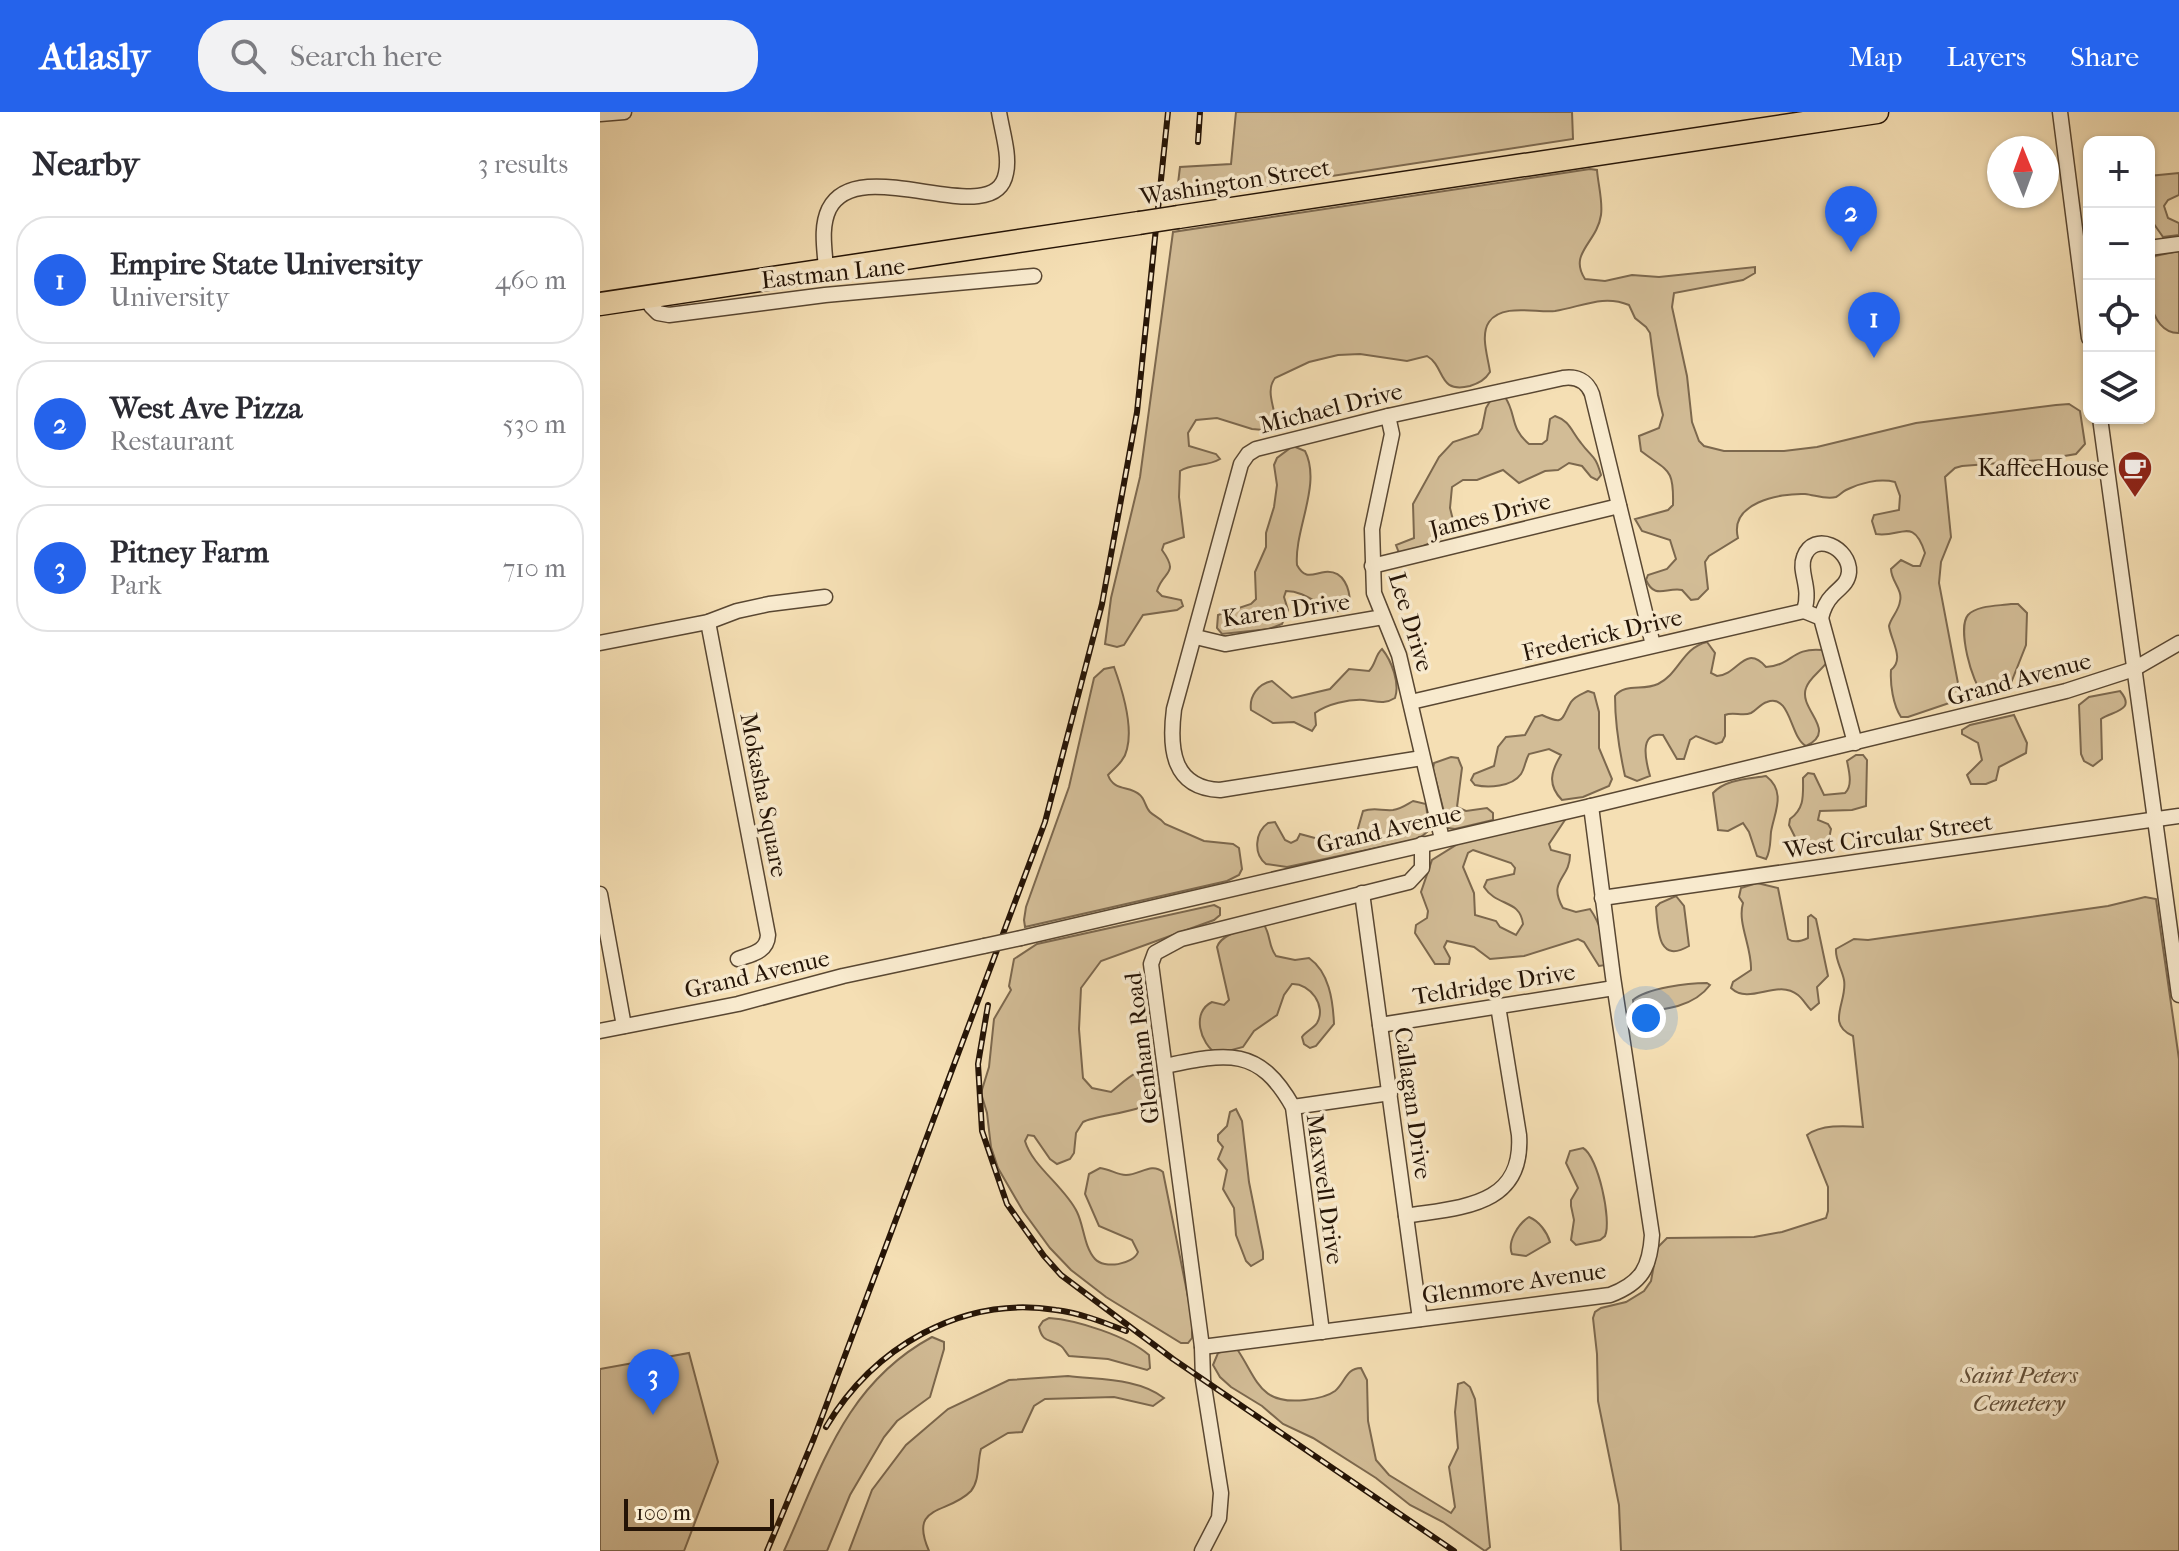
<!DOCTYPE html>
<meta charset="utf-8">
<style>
:root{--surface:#fff;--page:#f2f2f3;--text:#2b2b33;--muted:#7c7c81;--line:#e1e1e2;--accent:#2563eb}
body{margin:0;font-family:"IM FELL French Canon",serif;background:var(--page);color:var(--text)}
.controls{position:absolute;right:24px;top:24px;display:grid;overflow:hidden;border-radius:16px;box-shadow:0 2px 6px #0004}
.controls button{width:72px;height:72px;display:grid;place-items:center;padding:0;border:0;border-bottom:2px solid var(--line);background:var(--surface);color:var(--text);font:40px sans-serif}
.compass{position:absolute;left:1387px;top:24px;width:72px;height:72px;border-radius:50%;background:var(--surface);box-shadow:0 2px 6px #0004;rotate:359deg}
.scale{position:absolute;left:24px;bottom:20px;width:150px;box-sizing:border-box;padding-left:8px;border:4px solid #251406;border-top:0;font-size:22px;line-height:28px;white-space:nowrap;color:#251406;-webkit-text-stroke:6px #f8eace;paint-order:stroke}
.you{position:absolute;left:1046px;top:906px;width:28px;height:28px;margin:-20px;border:6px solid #fff;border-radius:50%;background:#1a73e8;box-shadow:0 0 0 12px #1a73e833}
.badge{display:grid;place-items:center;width:52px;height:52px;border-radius:50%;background:var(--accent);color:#fff;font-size:26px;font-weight:700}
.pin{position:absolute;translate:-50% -66px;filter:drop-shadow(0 2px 4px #0008)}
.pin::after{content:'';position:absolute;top:42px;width:28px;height:24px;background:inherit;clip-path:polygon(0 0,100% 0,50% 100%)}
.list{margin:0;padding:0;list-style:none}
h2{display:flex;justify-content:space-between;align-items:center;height:104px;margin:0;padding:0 32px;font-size:34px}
h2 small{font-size:26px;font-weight:400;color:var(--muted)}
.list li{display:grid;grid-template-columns:52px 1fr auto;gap:24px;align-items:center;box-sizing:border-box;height:128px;margin:0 16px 16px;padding:0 16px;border:2px solid var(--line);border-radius:32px}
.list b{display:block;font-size:30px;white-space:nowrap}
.list p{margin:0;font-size:26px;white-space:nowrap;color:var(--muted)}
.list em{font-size:26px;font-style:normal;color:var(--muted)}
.icon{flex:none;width:44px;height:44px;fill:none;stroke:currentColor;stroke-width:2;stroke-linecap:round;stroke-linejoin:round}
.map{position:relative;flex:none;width:1579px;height:1439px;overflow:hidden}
header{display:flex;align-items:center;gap:48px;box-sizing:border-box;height:112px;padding:0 40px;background:var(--accent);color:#fff}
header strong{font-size:38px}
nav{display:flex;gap:44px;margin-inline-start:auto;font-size:28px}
.search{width:560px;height:72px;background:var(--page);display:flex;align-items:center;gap:20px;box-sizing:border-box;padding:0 28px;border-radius:32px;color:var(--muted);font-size:30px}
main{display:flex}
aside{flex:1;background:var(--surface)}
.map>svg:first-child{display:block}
.green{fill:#d2bc96;stroke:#7c684e;stroke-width:2;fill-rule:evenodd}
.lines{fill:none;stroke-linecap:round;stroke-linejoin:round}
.minor-casing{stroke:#594732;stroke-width:17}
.highway-casing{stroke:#251406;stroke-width:25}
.minor{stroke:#f8eace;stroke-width:14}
.highway{stroke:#f5dfb4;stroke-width:22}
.rail-casing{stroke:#251406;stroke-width:6}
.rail{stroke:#f8eace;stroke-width:3;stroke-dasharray:9;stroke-linecap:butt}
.minor-bridge-casing{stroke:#594732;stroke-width:17;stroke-linecap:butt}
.highway-bridge-casing{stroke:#251406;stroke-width:25;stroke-linecap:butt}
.minor-bridge{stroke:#f8eace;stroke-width:14}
.highway-bridge{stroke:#f5dfb4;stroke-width:22}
.labels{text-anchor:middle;stroke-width:7;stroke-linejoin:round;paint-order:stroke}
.street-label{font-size:24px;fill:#251406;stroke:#f8eace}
.poi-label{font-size:24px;fill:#251406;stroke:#f8eace;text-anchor:end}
.park-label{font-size:24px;font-style:italic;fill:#624f38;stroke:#f8eace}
</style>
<header>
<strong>Atlasly</strong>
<div class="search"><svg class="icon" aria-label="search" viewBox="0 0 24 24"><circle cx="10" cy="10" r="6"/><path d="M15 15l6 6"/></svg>Search here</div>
<nav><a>Map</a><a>Layers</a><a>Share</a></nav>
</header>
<main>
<aside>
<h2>Nearby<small>3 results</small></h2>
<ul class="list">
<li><span class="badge">1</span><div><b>Empire State University</b><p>University</p></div><em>460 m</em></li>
<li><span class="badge">2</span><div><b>West Ave Pizza</b><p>Restaurant</p></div><em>530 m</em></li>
<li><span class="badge">3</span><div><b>Pitney Farm</b><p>Park</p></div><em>710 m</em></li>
</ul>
</aside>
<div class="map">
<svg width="1579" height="1439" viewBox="0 0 1579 1439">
<rect width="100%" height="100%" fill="#f5dfb4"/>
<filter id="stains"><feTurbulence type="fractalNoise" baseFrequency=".0025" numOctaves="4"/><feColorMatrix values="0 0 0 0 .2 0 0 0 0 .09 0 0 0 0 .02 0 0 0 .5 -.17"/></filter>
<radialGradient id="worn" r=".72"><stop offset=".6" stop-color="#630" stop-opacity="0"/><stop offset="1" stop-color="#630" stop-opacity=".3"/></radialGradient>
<g class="green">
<polygon points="636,0 972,0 973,27 576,88 580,55 631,52"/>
<path d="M 990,57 L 997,58 C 998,72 1003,89 1001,103 C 997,131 968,141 985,167 L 1005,169 L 1032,163 L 1059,165 L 1155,155 L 1155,161 L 1143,168 L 1074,181 L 1072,195 L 1087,264 L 1092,310 L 1099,329 L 1104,334 L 1124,339 L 1184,339 L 1217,335 L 1316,311 L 1456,293 L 1469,292 L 1480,299 L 1485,332 L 1476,342 L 1441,348 L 1362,354 L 1355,356 L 1345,365 L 1351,425 L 1341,450 L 1339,471 L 1361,587 L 1308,605 L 1301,605 C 1293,593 1290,572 1291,558 C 1305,547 1291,529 1289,514 C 1291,505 1299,499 1300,489 C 1303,478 1291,469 1291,457 L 1301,448 L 1313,454 L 1320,454 L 1325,441 C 1313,404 1301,426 1276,422 L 1272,409 L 1274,403 L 1299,398 L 1300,384 L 1295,370 C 1279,366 1260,371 1246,378 C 1242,380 1240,383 1236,385 C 1226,388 1215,383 1205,382 C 1179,381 1129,391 1138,426 L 1109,444 L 1105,450 L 1108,477 L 1098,487 L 1091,488 L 1082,478 C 1066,475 1055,488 1046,468 L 1048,463 L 1067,457 L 1076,447 L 1070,428 L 1042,419 L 1035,407 L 1068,398 L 1073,393 C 1074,355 1068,360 1041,339 L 1039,324 L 1059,316 L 1063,303 L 1058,283 L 1050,221 L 1046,215 L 1035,206 L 1029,193 C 1003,182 981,195 955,199 C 936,201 902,191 889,210 C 880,223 888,245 890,260 C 885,268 879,271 870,274 C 837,282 846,255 827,244 L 807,249 L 760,242 L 738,243 L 709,250 L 675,266 C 663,282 680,301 674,319 L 652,317 L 617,306 L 596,308 L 588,321 L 589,334 L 616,342 L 620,347 C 607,355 592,351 580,359 L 579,385 L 584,425 L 564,432 L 562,438 C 580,463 563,458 557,479 L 562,484 L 581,488 L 583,494 L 577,498 L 543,503 L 524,533 L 517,535 L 505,532 L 511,486 L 540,365 L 573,120 Z"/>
<polygon points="1579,61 1579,83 1568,88 1564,94 1568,106 1579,111 1579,123 1563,125 1549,105 1549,64"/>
<path d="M 1579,139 L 1579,221 C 1548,222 1542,165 1555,144 Z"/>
<path d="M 893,284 L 905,285 C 917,303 909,315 929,332 L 942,332 L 947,328 L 950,307 L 955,304 C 970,309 971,319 981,331 C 992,346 995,342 1001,363 L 997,368 L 991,365 L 982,354 L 969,351 L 958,358 L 945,359 L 919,371 L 903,358 L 877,368 L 863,368 L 852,375 L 850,396 L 855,416 L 851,421 L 813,439 L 799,441 L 796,433 L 814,426 L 813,392 L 839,345 L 853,330 L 878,322 L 882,316 L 886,296 Z"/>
<path d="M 693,334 L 705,339 C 722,372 694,418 697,453 C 705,468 712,462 725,460 C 744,458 750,477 750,492 L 738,499 C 719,496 707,479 686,479 L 684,485 L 688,498 L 682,512 L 669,517 L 622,522 L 617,516 L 618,503 L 651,492 L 656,487 L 655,460 L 666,435 L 666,421 L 674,395 L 677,373 L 674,353 L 677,346 Z"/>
<path d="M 1411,492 L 1418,492 L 1427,501 L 1426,533 L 1411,571 L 1383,581 C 1372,572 1357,516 1368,503 C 1377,493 1399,494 1411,492 Z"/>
<path d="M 1107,530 L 1115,541 L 1111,561 L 1117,564 C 1138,563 1145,531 1166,555 C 1191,554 1192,535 1222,538 L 1226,543 L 1227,550 C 1221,559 1209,566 1206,576 C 1198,598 1239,618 1206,634 C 1190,626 1191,581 1167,590 C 1160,592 1157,598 1151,601 C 1142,605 1134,599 1125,603 L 1125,624 L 1122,630 L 1116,632 L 1096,624 L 1090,628 L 1084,647 L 1077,647 L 1063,623 C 1038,619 1046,650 1050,664 L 1037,669 L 1025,664 C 1019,637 1015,611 1015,584 C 1025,571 1043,579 1058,572 C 1079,562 1082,536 1107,530 Z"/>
<path d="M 782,537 C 792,549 800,572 795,586 C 784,593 776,589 764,588 C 749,587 727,592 715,601 L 716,613 L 712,619 L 694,610 L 673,611 L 651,598 C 649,584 658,572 672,569 L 692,586 L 730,577 L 749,557 L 769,559 C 776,552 775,543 782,537 Z"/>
<path d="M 514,555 C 522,577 533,614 527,637 C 525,648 516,655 508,663 C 514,680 530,673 540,683 C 545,687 545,695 550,700 C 555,705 560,705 565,712 L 604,729 L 633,732 L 639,736 L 642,757 L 639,763 L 627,769 L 425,815 L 424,808 L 426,795 L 469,675 L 494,566 L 504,557 Z"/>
<path d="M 988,579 L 994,581 L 999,600 L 999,636 L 1012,667 L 1009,674 L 983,685 L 962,688 C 947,673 951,659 961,643 L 949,637 L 929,642 C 925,649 925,656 921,662 C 912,675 888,676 875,673 L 871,668 L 874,662 L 894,654 L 898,635 L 906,625 L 925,623 L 935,605 L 942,603 C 965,614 961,607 971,590 C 975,584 982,582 988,579 Z"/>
<path d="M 1520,579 C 1537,599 1512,599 1501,607 L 1502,647 L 1493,654 L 1484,649 L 1481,642 L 1479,593 L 1489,585 Z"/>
<polygon points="1414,603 1427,631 1426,641 1399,655 1396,668 1386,672 1371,672 1367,663 1382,648 1378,631 1362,622 1362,618 1370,613"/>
<path d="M 1256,643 L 1263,643 L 1267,648 L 1266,694 L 1252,698 L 1220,699 L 1218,708 L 1228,712 L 1231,717 L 1227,737 L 1203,741 L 1189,713 L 1190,707 C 1205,696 1203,683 1203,666 L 1208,661 L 1214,662 L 1224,683 L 1245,681 C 1253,674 1249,659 1247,649 Z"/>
<polygon points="851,645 858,646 862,656 857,695 866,699 887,696 893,701 893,708 855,717 848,716 833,657 834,651"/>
<path d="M 1166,664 C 1187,680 1174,701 1171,720 C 1170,730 1171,738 1166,747 L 1157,744 L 1149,720 L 1143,711 L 1128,719 L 1118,718 L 1113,681 C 1126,667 1148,667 1166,664 Z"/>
<path d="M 813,689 L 826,692 L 829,718 L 819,727 L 687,755 L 666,752 C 653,742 655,720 668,711 L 675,710 L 685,728 L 691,731 L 697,728 L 700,722 L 726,729 L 757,720 L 763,699 C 774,695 782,699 793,698 C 801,697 806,693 813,689 Z"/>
<path d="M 959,705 L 965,708 L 949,732 L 951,738 L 970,743 C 970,767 947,768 963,796 L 976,800 L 990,797 C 1002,814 1006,832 1006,853 L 999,854 L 984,830 L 978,827 L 924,844 L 890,847 L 874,835 L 847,829 L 844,835 L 850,846 L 849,852 L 835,852 L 815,821 L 816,813 L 827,806 L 828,799 L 821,780 L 832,748 L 861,730 ZM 873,738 L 911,751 L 915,756 L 914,762 L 887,768 L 884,775 C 897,795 920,787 923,812 L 916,823 L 900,815 L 896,809 L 875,803 L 874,781 L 863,755 L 868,741 Z"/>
<path d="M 1157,771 L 1178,776 L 1188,827 C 1194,831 1202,829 1208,826 L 1208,805 L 1211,803 L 1216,807 L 1228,864 L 1217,875 L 1219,891 L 1211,898 C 1206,893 1203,887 1198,883 C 1177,866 1150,894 1131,876 L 1133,870 L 1151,858 C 1152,835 1137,811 1143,791 L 1139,785 L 1141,776 Z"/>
<path d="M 1076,784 L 1084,794 L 1089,834 C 1058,852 1058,819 1056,795 L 1060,791 Z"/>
<path d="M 1545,785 L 1556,787 L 1579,947 L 1579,1439 L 1021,1439 L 1019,1393 L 998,1289 L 997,1242 L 993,1206 L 995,1200 L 1001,1196 L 1026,1190 L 1044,1179 L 1051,1169 L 1057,1136 L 1067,1126 L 1154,1125 L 1182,1120 L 1226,1106 L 1228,1099 L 1228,1075 L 1207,1023 C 1222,1012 1246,1014 1263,1015 L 1253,924 C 1225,912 1248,889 1244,868 C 1242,857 1235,848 1236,837 L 1254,827 L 1268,828 L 1508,794 Z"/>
<path d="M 614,793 L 620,796 L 620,803 L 614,808 L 501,849 L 481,876 L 479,917 L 483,966 L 492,976 L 511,980 C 525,969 540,952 559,958 C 560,964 563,973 562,978 C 557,1001 500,1001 483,1010 L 476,1021 L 474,1041 L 470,1047 L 457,1052 L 450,1047 L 434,1024 L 428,1023 L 425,1029 C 432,1054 465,1075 477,1100 C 484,1114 484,1135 495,1147 C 504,1157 533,1153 538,1140 L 532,1128 L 499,1114 L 485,1082 L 489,1062 L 500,1056 C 510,1057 517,1063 526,1063 C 540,1063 551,1050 563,1060 L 592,1205 L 592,1226 L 588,1231 L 581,1231 L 506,1185 L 471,1158 L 450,1136 L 423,1099 L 398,1056 L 391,1035 L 387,1001 L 381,981 L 389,955 L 394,907 L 411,878 L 409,874 L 414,847 L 437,832 Z"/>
<path d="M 658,813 L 664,813 C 671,823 668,834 676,844 L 695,848 L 709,846 C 729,860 733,888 734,912 L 716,934 L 710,936 L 704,932 L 702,925 C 706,919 713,917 717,911 C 727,894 710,871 692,872 L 684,883 L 677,903 L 654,919 L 643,935 L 617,942 C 600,932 591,900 612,890 L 624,893 L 629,888 L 617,835 C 622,821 645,818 658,813 Z"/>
<path d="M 1107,871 L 1110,873 C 1094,895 1064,898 1039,900 L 1034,895 L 1033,888 C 1047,876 1088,871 1107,871 Z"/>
<polygon points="636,997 642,1009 649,1070 663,1140 663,1147 651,1154 646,1149 636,1123 634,1096 623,1077 627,1058 618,1047 623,1035 618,1029 618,1023 627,1014 630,1000"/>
<path d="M 983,1036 C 998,1044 1012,1109 1005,1124 L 1000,1128 L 976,1133 L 971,1128 L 974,1108 L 971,1094 L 971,1088 L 978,1076 L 966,1051 L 970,1039 Z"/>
<path d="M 929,1105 C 939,1109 947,1120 950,1130 L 926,1144 L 912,1142 C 907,1130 918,1112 929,1105 Z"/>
<path d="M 449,1206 C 477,1208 527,1224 549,1243 L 550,1256 L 547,1258 L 508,1247 L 469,1244 C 466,1241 464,1236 461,1234 C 450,1226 443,1232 439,1215 L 443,1209 Z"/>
<path d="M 332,1225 L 344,1230 L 344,1237 L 330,1285 L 297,1309 L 284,1325 L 250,1383 L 227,1439 L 184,1439 C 222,1355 245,1272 332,1225 Z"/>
<path d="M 631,1236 L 637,1237 C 658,1268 659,1293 705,1288 C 714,1287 727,1285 735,1279 C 745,1271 746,1256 761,1256 L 767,1268 L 768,1309 L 776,1348 L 789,1363 L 851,1401 L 855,1395 L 849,1355 L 858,1336 L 855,1300 L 858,1272 L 864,1270 L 870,1275 L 875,1287 L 890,1435 L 885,1439 L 843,1410 L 810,1393 L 776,1366 L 713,1326 L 683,1312 L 662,1294 L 631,1275 L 620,1265 L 613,1253 L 618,1241 Z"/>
<polygon points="89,1241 118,1350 84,1439 0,1439 0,1257"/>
<path d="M 468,1264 C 500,1268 538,1266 564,1286 L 553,1294 L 514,1285 L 445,1287 L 434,1294 L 422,1320 L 408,1321 L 381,1337 C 377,1351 380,1368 371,1379 C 348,1403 308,1391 329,1439 L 249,1439 L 272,1378 L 306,1333 L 348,1297 L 409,1268 Z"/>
</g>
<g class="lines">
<defs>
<g id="minor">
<polyline points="1460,0 1489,226"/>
<polyline points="0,2 24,0"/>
<polyline points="1549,136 1579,132"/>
<path d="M 226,158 C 225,138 220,116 229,97 C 259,38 395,122 406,61 C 410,43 402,19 399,0"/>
<polyline points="50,184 51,194 58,201 69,203 225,183 434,164"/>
<polyline points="788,304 792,322 772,417 774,481 799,543 842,727"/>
<polyline points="1500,306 1579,883"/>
<polyline points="772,454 1019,394"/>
<path d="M 1204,499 C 1212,475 1198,460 1204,445 C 1214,418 1250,436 1249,460 C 1248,472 1239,476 1232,484 C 1226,490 1223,498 1221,506"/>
<path d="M 108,510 L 168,823 C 167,840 152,842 138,847"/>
<polyline points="596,525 625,532 783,505"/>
<polyline points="0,531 108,510 137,499 169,492 225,485"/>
<polyline points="811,590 1204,499 1221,506 1255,631"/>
<path d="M 822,646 L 620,678 C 572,676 569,636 574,597 L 641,352 L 648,342 L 656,337 L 788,304 L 963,266 C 977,264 987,269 992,282 L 1053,533"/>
<polyline points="762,781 820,1207"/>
<polyline points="0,782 24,914"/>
<polyline points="1002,786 1579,704"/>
<polyline points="421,826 991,694 1466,579 1534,557 1579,531"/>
<polyline points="780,913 1014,876"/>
<polyline points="0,919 138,892 243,864 384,834"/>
<path d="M 565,954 C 627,941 659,934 693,995 L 722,1220"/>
<polyline points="693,995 790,981"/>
<path d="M 806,1104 C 860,1095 924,1095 919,1023 L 898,894"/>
<path d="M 602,1235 L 1010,1183 C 1042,1171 1050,1155 1052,1123 L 1013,865 L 991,694"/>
<polyline points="602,1439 619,1406 621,1381 603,1268 602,1235 551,852 555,841 581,827 809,770 822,756 822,732"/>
</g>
<g id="highway">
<polyline points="578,105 1277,0"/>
<polyline points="0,192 539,111"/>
</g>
</defs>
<use href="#minor" class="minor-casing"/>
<use href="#highway" class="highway-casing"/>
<use href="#minor" class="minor"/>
<use href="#highway" class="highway"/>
<defs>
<g id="rail">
<polyline points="598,30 600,0"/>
<polyline points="388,893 378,952 382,1019 407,1092 444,1144 461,1163 573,1247 854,1439"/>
<path d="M 226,1315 C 273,1236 361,1183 456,1198 C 480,1201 503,1210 526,1219"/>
<polyline points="167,1439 214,1326 445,710 502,492 537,300 568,0"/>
</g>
</defs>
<use href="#rail" class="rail-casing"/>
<use href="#rail" class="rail"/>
<defs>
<polyline id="minor-bridge" points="384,834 421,826"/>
<polyline id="highway-bridge" points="539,111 578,105"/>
</defs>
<use href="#minor-bridge" class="minor-bridge-casing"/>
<use href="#highway-bridge" class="highway-bridge-casing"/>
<use href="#minor-bridge" class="minor-bridge"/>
<use href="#highway-bridge" class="highway-bridge"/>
</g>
<defs>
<symbol id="cafe-pin" viewBox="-11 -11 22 30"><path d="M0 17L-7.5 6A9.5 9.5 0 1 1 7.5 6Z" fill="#8f2418" stroke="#f8eace"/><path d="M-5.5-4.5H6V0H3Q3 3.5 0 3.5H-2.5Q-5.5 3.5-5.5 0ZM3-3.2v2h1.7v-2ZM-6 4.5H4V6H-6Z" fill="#fff"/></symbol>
</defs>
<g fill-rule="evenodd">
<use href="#cafe-pin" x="1515" y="336" width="40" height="54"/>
</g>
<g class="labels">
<g class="street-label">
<text transform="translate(635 70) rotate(-9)" y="8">Washington Street</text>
<text transform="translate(233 161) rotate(-6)" y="8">Eastman Lane</text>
<text transform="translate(731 296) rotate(-14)" y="8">Michael Drive</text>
<text transform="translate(890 403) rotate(-14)" y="8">James Drive</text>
<text transform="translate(686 498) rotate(-8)" y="8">Karen Drive</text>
<text transform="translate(811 510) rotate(73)" y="8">Lee Drive</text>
<text transform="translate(1002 523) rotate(-13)" y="8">Frederick Drive</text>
<text transform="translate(1419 567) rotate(-15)" y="8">Grand Avenue</text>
<text transform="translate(164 683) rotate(79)" y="8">Mokasha Square</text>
<text transform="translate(789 717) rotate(-13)" y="8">Grand Avenue</text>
<text transform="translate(1288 724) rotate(-8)" y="8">West Circular Street</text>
<text transform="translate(157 862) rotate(-13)" y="8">Grand Avenue</text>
<text transform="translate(894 872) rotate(-9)" y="8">Teldridge Drive</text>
<text transform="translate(542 936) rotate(-97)" y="8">Glenham Road</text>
<text transform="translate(813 991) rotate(82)" y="8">Callagan Drive</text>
<text transform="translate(725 1077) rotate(82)" y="8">Maxwell Drive</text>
<text transform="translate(914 1171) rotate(-8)" y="8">Glenmore Avenue</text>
</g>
<g class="poi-label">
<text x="1509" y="364">KaffeeHouse</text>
</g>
<g class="park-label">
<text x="1419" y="1271">Saint Peters<tspan x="1419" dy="28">Cemetery</tspan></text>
</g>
</g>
<rect width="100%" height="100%" filter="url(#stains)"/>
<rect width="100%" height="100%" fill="url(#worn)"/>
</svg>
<div class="controls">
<button>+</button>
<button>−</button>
<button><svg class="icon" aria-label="locate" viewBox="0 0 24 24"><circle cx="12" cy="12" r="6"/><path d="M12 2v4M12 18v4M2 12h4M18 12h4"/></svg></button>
<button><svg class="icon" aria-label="layers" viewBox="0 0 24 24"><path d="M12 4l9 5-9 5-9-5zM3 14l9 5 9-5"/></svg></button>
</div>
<svg class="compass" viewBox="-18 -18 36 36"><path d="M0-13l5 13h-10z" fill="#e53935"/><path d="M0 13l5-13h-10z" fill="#7c7c81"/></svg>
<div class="scale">100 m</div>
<div class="you"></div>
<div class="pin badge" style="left:1274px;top:246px">1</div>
<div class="pin badge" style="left:1251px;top:140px">2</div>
<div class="pin badge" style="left:53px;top:1303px">3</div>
</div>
</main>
